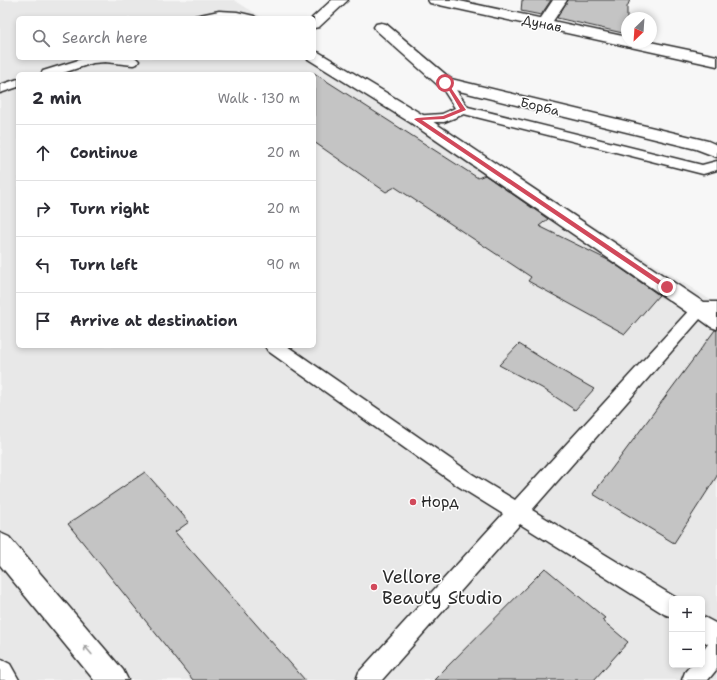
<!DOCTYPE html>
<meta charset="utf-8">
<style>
:root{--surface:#fff;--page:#f2f2f3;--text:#2b2b33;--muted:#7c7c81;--line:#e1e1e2}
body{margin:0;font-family:"Shantell Sans",sans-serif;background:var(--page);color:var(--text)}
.controls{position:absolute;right:12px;bottom:12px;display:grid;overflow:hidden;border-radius:6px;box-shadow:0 2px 6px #0003}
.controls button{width:36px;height:36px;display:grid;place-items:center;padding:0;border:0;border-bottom:1px solid var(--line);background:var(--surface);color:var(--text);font:20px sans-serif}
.compass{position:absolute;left:621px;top:12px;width:36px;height:36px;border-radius:50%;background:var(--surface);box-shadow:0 2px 6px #0003;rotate:205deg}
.stop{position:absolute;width:12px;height:12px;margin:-9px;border:3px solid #d1495b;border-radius:50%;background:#fff}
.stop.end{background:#d1495b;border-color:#fff;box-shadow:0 1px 4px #0008}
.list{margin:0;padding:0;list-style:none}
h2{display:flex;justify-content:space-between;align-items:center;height:52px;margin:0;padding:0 16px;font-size:17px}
h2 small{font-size:13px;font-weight:400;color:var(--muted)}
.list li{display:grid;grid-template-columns:26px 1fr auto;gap:12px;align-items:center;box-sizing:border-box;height:56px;padding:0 16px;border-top:1px solid var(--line)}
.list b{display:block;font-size:15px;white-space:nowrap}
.list em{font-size:13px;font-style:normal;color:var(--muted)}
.icon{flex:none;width:22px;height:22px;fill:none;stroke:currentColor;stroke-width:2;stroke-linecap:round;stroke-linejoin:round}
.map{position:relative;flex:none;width:717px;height:680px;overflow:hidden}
.search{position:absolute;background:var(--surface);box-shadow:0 2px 6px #0003;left:16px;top:16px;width:300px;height:44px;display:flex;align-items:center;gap:10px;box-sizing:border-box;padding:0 14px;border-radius:6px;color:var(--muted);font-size:15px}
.panel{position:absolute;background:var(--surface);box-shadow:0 2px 6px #0003;left:16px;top:72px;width:300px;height:276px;border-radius:6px}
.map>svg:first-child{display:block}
.built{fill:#e8e8e8;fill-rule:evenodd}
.building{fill:#c4c4c4;stroke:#2b2b2b}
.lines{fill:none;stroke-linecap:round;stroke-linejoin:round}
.service-casing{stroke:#2b2b2b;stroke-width:3}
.minor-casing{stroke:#2b2b2b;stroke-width:3}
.tertiary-casing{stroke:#2b2b2b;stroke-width:3}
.secondary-casing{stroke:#2b2b2b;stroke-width:3}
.service{fill:#fff;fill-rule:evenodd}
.minor{fill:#fff;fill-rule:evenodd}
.tertiary{fill:#fff;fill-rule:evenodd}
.secondary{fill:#fff;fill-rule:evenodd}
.oneway{stroke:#a0a0a0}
.route{fill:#d1495b}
.poi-dot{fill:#d1495b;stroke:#fff;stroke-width:1.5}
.labels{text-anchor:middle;stroke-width:3;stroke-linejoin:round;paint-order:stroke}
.far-street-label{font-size:13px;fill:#2b2b2b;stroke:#fff}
.poi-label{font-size:15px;fill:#2b2b2b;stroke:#fff;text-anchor:start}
.near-poi-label{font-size:18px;fill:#2b2b2b;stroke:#fff;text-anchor:start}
</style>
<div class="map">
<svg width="717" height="680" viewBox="0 0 717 680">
<rect width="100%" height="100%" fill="#f7f7f7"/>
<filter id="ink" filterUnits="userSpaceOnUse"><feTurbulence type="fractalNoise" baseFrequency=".025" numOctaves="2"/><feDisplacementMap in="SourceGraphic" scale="8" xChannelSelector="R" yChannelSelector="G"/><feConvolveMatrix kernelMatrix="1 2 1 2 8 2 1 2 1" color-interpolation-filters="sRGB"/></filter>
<g filter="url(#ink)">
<path class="built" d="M 0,0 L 234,0 L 263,18 L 18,18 L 18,58 L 314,58 L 314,50 L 717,304 L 717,680 L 0,680 ZM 18,74 L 314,74 L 314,346 L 18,346 ZM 672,599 L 702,599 L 702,665 L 672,665 Z"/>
<g class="building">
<polygon points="522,0 551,0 541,15 521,11"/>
<polygon points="568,0 630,0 627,7 627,34 557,18"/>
<polygon points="314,73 478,178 485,175 548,219 539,226 610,261 659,295 625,334 528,281 531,277 395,187 386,192 314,142"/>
<polygon points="715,330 717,330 717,476 674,543 593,494"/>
<polygon points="519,344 559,369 594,389 575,410 542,388 499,365"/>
<polygon points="145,472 189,522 175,532 305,680 193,680 68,524"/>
<polygon points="545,568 605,618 602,620 628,642 594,680 434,680"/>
</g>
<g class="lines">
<defs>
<g id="service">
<polygon points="219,11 237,12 254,16 256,18 193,18 195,16"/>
<polygon points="85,58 136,58 139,61 137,64 133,65 105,62 93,63 60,74 41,74 43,71"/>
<polygon points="18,79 18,87 0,93 0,85"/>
<polygon points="445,79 449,80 468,107 702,165 717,161 717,170 703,174 464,114 444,122 412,122 410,119 412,116 442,114 455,108 439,83 441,80"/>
<polygon points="699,304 705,306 717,314 717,329 711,327 700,319 532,510 678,599 672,599 672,617 664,614 520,524 382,680 356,680 359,672 503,514 458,486 268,351 265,346 287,346 472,474 515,500 693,306"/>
<polygon points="702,616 717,624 717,669 708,680 682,680 685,672 691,665 702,665 702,652 708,644 702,640"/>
</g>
<g id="minor">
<polygon points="332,0 348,0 319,27 314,28 314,18 312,18"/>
<polygon points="553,0 567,0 549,27 544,28 539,27 537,24"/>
<polygon points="381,23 386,24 451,79 708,141 717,145 717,157 696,149 439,86 376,30 374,27 376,24"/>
<polygon points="314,51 320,53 423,115 703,302 717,302 717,318 699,318 691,315 411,123 308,59 308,58 314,58"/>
</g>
<polygon id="tertiary" points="428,0 455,0 627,37 627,42 650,42 717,56 717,66 435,4 430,3"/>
<g id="secondary">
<polygon points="0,533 9,537 123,670 128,680 94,680 0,565"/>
<polygon points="0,659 10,664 19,680 0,680"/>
</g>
</defs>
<use href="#service" class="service-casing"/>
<use href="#minor" class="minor-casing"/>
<use href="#tertiary" class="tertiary-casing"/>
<use href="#secondary" class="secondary-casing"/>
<use href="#service" class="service"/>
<use href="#minor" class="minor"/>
<use href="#tertiary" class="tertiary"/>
<use href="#secondary" class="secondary"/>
</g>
<defs><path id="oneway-shaft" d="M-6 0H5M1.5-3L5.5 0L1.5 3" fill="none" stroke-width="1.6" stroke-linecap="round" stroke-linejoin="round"/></defs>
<use class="oneway" href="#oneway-shaft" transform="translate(88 650) rotate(-130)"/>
</g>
<polygon class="route" points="444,82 447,82 466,110 444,119 422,120 669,286 669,289 665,289 415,120 414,119 417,118 443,116 460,109"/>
<g class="poi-dot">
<circle cx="413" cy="502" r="4"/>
<circle cx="374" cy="587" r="4"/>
</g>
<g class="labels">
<g class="far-street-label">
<text transform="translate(542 23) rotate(12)" y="5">Дунав</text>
<text transform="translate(540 106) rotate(14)" y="5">Борба</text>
</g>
<g class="poi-label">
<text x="421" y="507">Норд</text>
</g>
<g class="near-poi-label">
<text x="382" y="583">Vellore<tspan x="382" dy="21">Beauty Studio</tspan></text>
</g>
</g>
</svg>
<div class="controls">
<button>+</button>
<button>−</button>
</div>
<svg class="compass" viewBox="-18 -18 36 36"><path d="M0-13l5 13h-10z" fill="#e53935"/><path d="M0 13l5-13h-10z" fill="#7c7c81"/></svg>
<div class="stop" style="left:445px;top:83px"></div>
<div class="stop end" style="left:667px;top:287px"></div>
<div class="search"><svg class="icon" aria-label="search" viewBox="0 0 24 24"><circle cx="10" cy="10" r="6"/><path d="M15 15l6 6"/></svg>Search here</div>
<section class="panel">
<h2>2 min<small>Walk · 130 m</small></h2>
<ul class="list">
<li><svg class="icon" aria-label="ahead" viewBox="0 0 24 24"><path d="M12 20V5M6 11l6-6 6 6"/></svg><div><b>Continue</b></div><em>20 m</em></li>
<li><svg class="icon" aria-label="right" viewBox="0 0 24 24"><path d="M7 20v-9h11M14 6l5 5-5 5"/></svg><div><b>Turn right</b></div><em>20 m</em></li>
<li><svg class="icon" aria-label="left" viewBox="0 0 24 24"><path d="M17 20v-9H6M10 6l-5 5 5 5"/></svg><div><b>Turn left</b></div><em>90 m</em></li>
<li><svg class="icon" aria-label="arrive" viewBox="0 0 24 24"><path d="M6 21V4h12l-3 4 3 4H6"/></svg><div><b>Arrive at destination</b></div></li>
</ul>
</section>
</div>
